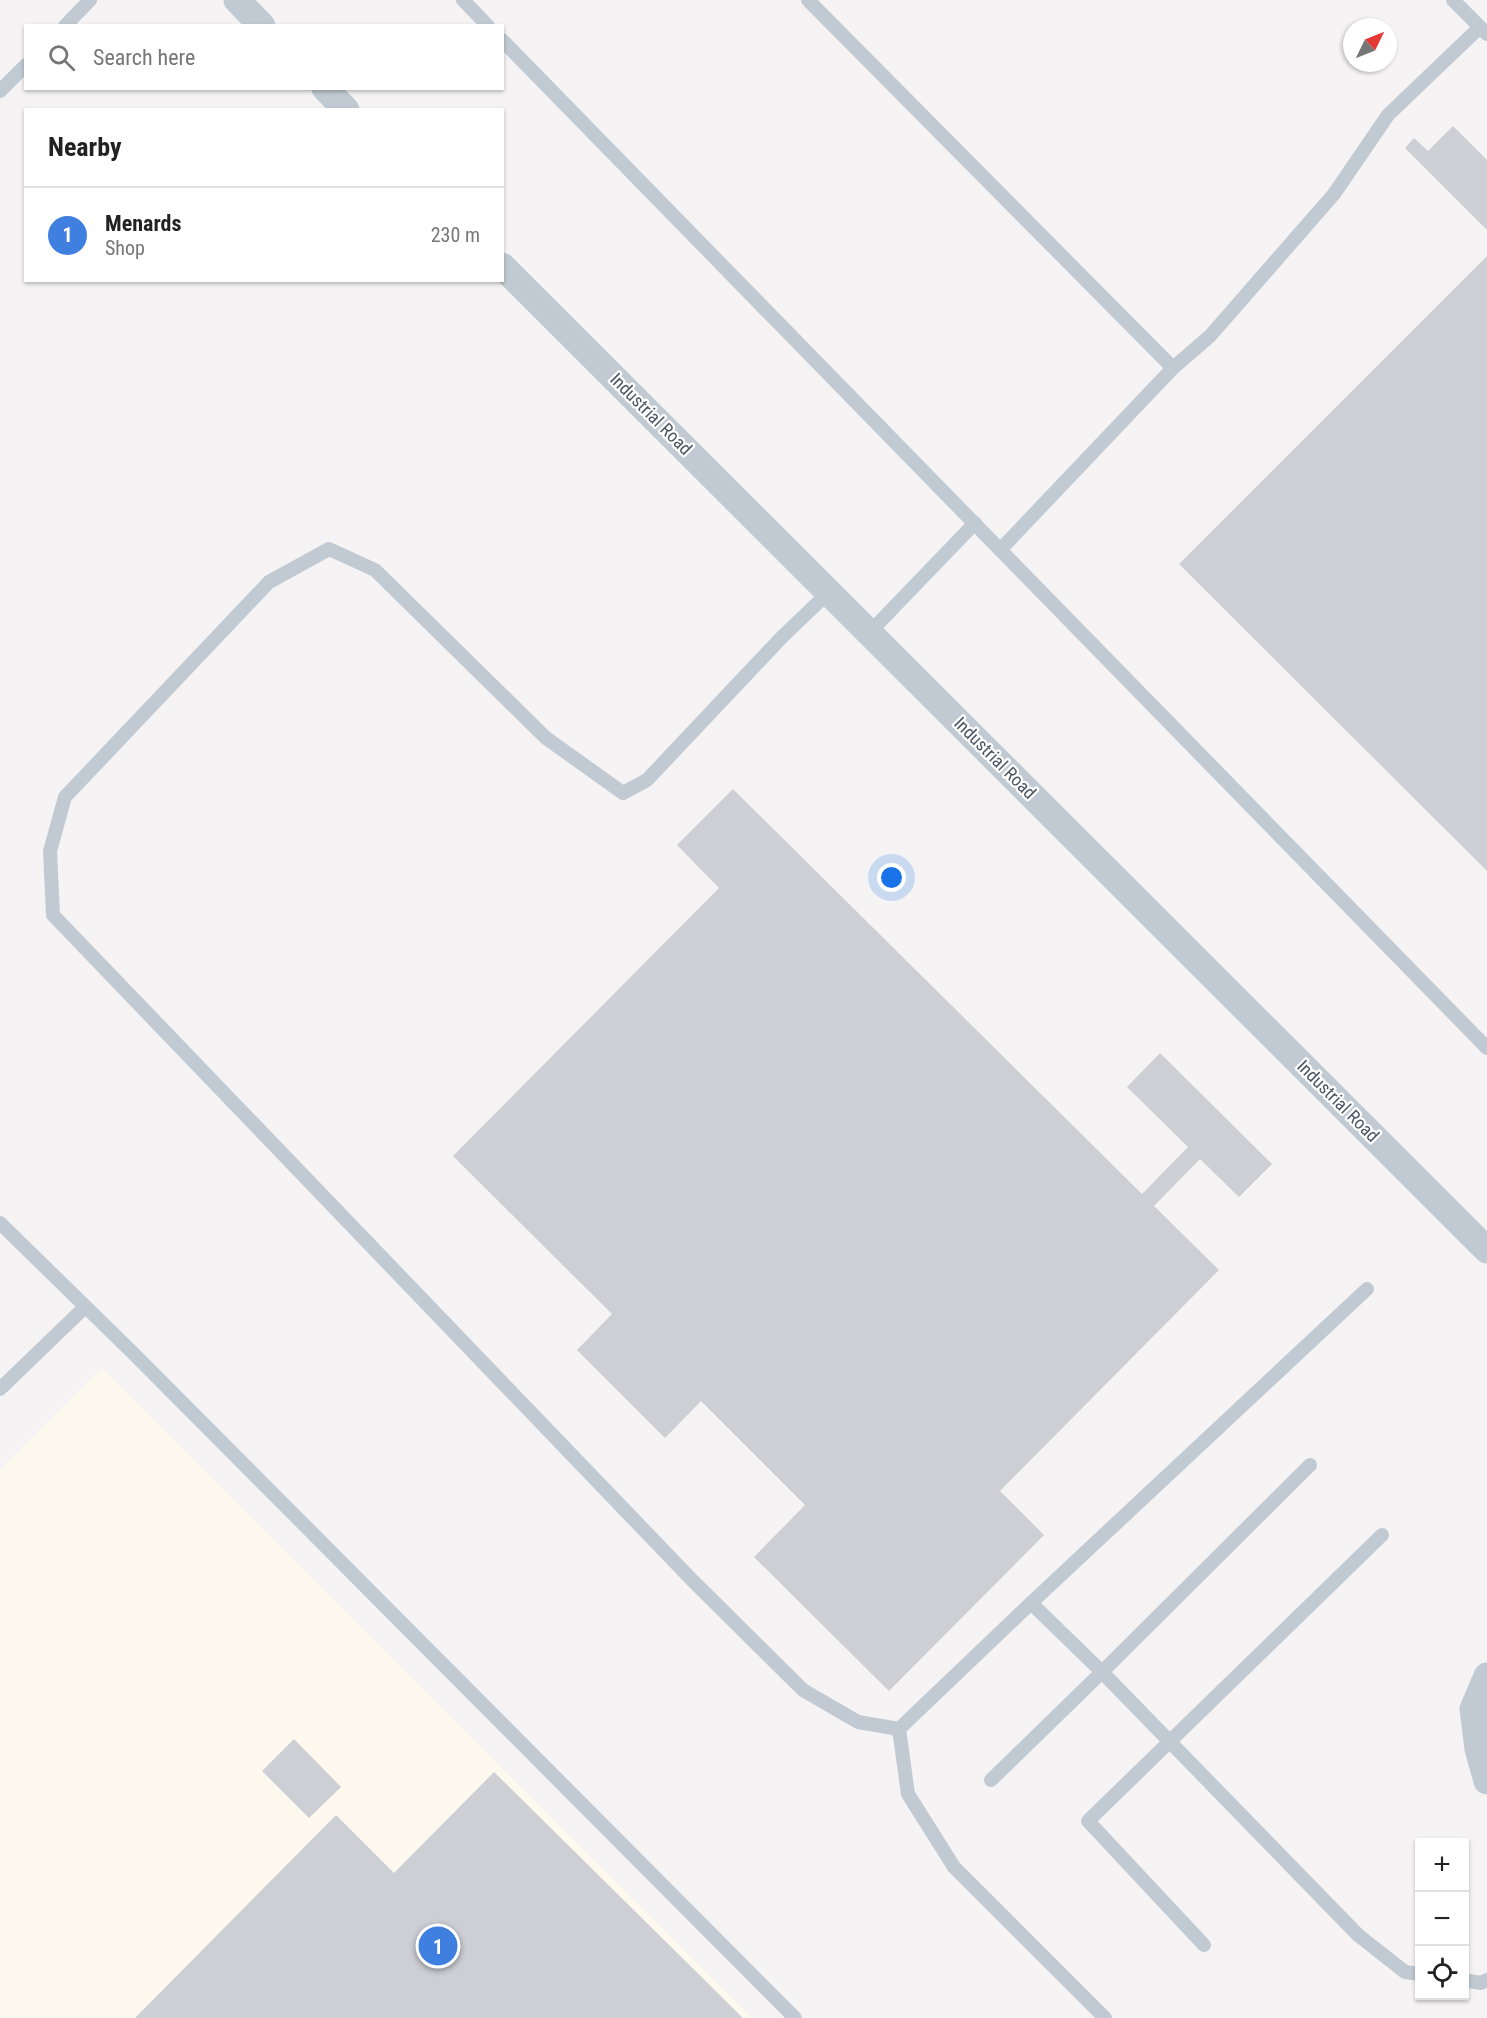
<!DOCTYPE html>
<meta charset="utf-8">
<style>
:root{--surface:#fff;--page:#f6f6f6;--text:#222;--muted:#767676;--line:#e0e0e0;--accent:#1a73e8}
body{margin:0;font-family:"Roboto Condensed",sans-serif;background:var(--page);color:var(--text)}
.controls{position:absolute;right:18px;bottom:18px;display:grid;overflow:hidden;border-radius:0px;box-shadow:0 2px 4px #0004}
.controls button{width:54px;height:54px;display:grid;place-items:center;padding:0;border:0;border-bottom:2px solid var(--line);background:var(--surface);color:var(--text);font:30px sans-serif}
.compass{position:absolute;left:1343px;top:18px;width:54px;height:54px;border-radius:50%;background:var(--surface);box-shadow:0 2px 4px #0004;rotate:47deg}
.you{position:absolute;left:892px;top:878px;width:21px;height:21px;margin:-15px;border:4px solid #fff;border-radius:50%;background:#1a73e8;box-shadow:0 0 0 9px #1a73e833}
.badge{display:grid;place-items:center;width:39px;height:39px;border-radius:50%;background:var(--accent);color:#fff;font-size:20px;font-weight:700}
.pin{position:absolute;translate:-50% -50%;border:3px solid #fff;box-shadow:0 2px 6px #0006}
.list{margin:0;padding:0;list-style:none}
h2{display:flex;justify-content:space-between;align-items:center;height:78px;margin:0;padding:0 24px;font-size:26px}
h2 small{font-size:20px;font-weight:400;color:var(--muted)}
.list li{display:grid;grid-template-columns:39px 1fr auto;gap:18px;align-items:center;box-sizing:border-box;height:96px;padding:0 24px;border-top:2px solid var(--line)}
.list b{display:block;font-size:22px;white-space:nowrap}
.list p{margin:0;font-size:20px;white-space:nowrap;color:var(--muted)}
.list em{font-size:20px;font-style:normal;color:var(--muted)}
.icon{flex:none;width:33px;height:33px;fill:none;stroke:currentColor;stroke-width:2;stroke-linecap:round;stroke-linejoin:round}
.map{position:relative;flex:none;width:1487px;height:2018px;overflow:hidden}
.search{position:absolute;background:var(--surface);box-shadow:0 2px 4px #0004;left:24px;top:24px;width:480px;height:66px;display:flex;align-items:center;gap:15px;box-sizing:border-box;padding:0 21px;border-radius:0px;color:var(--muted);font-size:22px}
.panel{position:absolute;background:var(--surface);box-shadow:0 2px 4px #0004;left:24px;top:108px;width:480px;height:174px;border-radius:0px}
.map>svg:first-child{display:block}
.commercial{fill:#fdf9ef}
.building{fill:#cdcfd5}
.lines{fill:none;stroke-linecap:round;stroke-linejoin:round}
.lane{stroke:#c1cad2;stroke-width:14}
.street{stroke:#c1cad2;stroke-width:27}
.labels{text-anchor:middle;stroke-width:4.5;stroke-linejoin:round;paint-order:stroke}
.street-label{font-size:18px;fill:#4a5661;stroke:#fff}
</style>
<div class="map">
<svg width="1487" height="2018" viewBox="0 0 1487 2018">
<rect width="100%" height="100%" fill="#f5f3f3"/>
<polygon class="commercial" points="102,1368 752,2018 0,2018 0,1470"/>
<g class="building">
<polygon points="1453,126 1487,160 1487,230 1405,148 1414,138 1428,151"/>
<polygon points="1487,256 1487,871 1179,564"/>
<polygon points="733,789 1142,1194 1188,1147 1127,1087 1160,1053 1272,1164 1239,1197 1200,1159 1154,1206 1219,1270 1000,1491 1044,1535 889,1691 754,1557 805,1505 701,1401 665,1438 577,1350 612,1314 453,1156 719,888 677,845"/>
<polygon points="294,1739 341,1787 309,1818 262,1771"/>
<polygon points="494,1772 743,2018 135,2018 336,1815 394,1873"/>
</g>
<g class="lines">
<g class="lane">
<polyline points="463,0 488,26"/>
<polyline points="808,0 1173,368 1210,336 1334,194 1388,115 1480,27"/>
<polyline points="1453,0 1487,34"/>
<polyline points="65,26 90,0"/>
<polyline points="502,40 1487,1048"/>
<polyline points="0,91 26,65"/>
<polyline points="1000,550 1173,368"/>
<polyline points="829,592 782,637 647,780 623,793 546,738 375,570 329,549 269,582 65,797 50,851 53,915 692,1580 803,1690 858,1722 899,1729 1031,1603 1102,1672 1358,1935 1405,1972 1420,1974"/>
<polyline points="870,632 975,523"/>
<polyline points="0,1223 133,1353 795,2018"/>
<polyline points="0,1389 85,1307"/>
<polyline points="1031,1603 1367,1289"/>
<polyline points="899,1729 908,1794 954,1867 1105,2018"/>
<polyline points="991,1780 1102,1672 1310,1465"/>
<polyline points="1204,1945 1088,1821 1382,1535"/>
<polyline points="1464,1980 1481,1983 1487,1980"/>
</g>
<g class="street">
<polyline points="237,0 262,26"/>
<polyline points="325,88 346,110"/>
<polyline points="502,266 1487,1250"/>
<polyline points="1487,1676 1473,1709 1478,1749 1487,1781"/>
</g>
</g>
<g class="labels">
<g class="street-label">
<text transform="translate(651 414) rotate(45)" y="6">Industrial Road</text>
<text transform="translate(995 758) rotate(45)" y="6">Industrial Road</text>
<text transform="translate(1338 1101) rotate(45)" y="6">Industrial Road</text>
</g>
</g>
</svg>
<div class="controls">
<button>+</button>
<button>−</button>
<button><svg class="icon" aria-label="locate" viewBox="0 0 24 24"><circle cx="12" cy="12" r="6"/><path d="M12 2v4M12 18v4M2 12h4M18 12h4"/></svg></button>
</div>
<svg class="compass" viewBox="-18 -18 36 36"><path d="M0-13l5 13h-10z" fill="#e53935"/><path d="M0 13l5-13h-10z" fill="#767676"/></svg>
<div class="you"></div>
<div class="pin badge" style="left:438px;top:1946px;background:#3f7fe0">1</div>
<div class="search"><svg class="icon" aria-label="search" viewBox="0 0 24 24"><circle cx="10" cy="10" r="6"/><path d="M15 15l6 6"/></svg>Search here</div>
<section class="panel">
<h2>Nearby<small></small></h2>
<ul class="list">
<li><span class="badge" style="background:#3f7fe0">1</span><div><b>Menards</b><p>Shop</p></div><em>230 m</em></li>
</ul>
</section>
</div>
